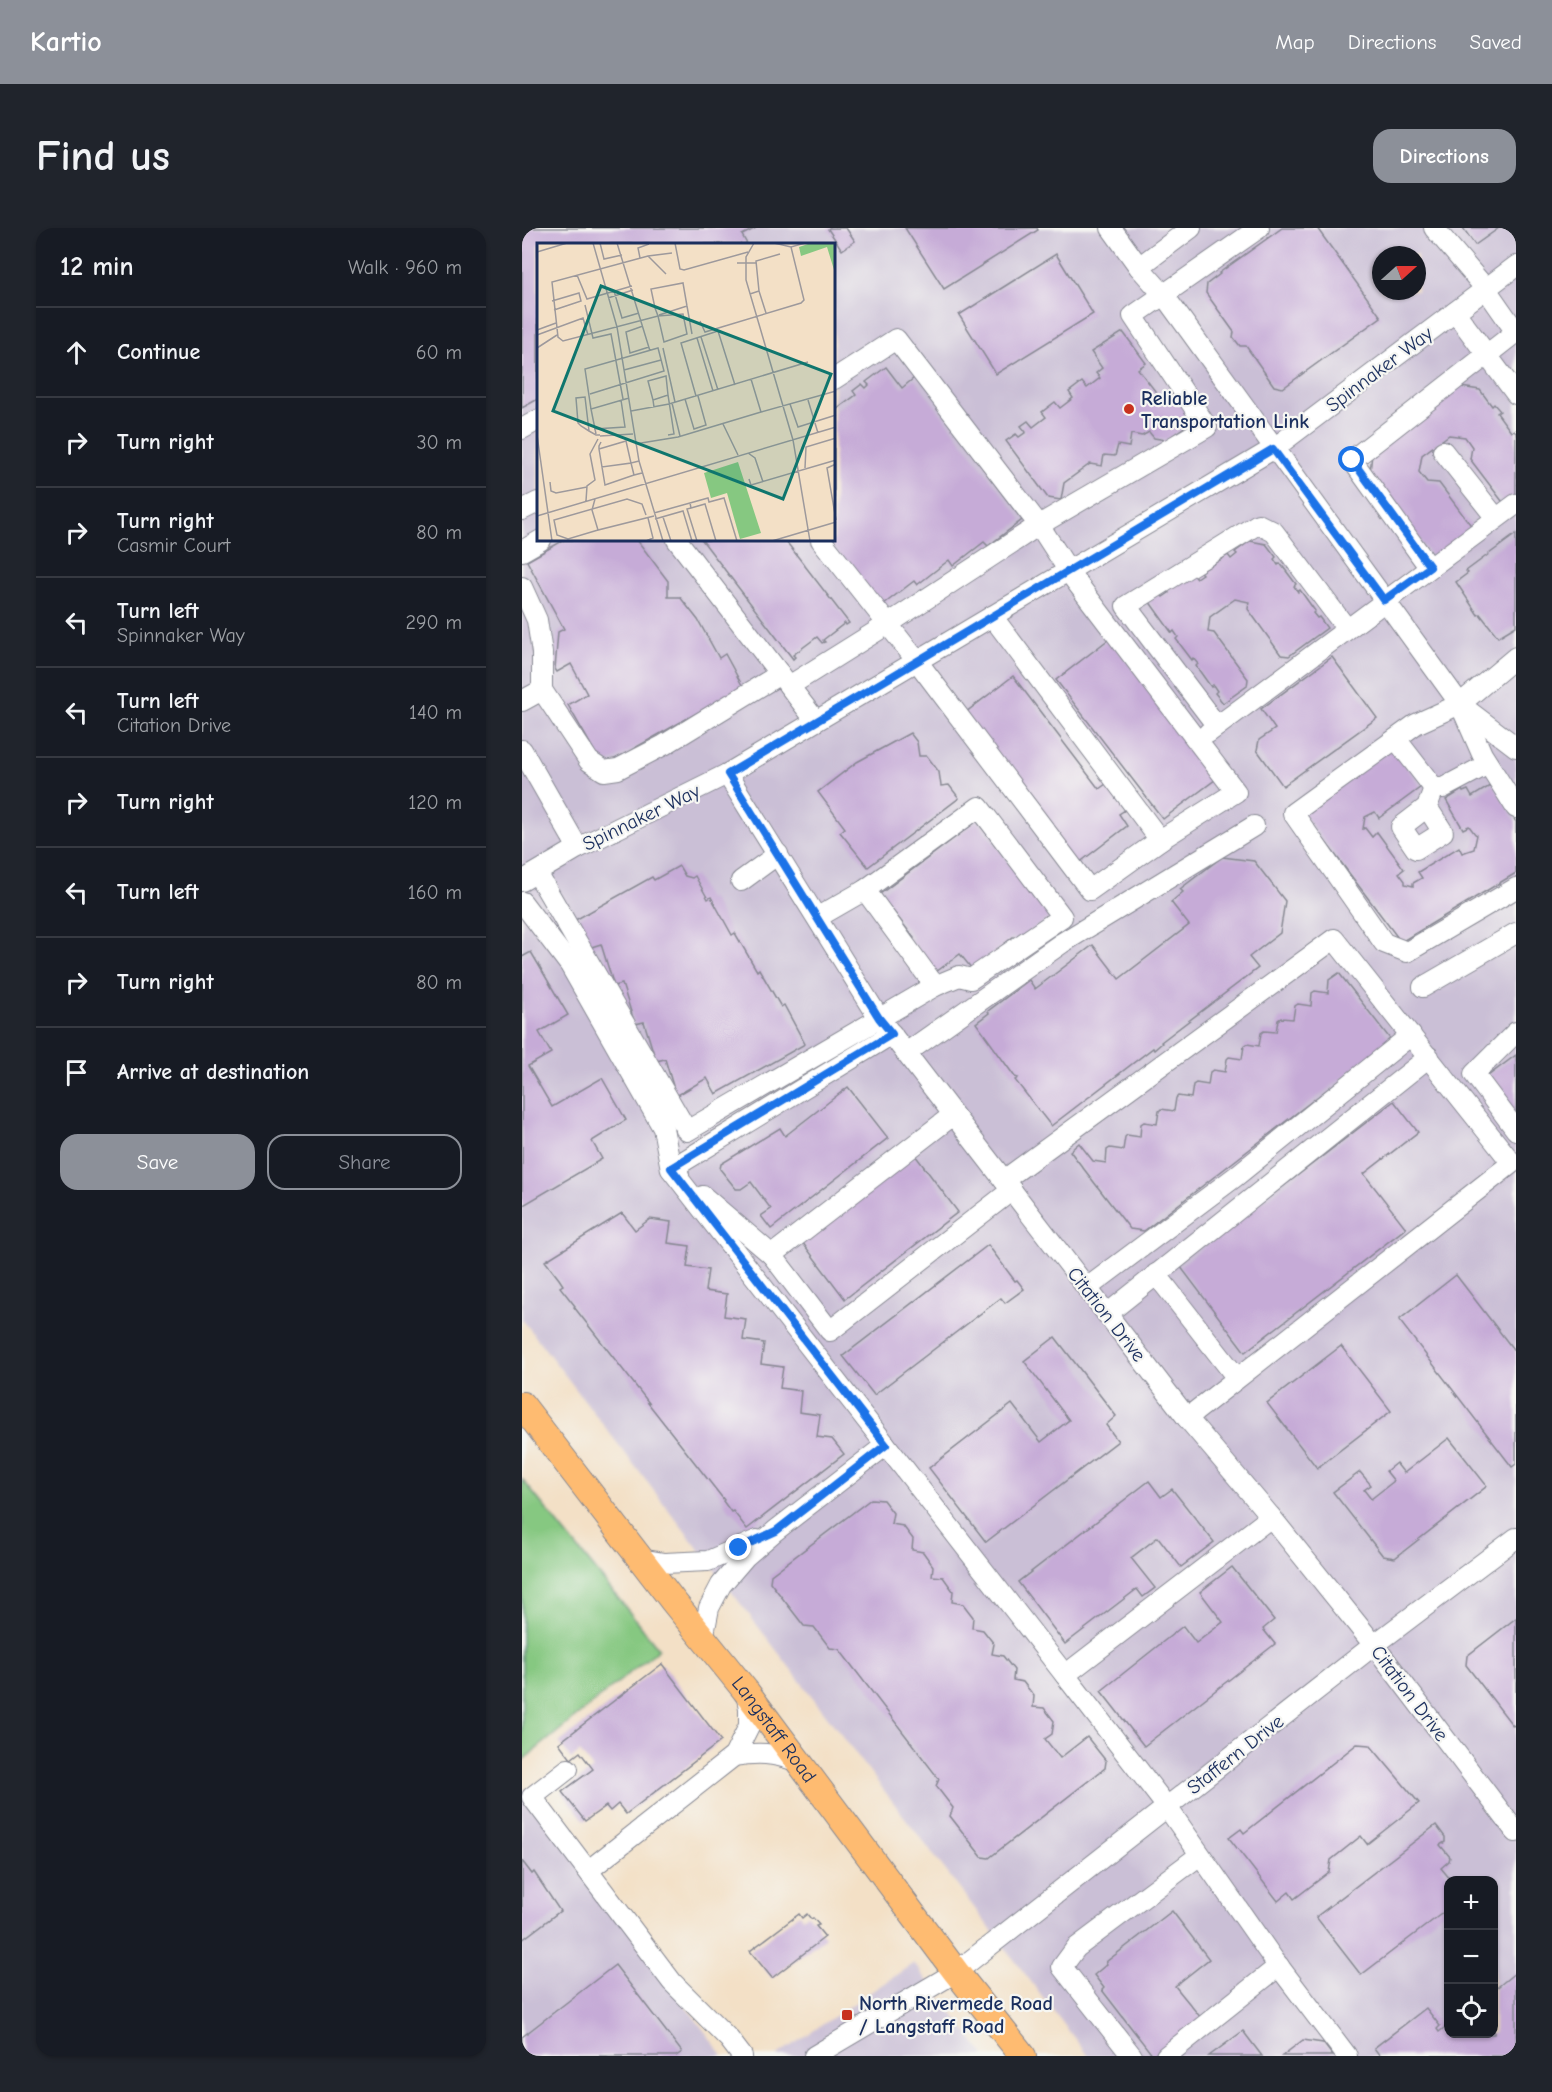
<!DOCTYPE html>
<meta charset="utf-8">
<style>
:root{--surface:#171b24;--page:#20242c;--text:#f1f3f6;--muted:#9ea1a6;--line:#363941;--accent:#8c9099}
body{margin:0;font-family:"Comic Neue",sans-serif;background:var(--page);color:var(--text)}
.controls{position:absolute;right:18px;bottom:18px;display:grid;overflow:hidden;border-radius:12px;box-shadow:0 2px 4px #0004}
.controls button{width:54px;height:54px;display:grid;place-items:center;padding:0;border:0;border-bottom:2px solid var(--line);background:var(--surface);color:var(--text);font:30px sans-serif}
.compass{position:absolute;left:850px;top:18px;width:54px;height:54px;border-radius:50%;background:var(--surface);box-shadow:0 2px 4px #0004;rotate:69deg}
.stop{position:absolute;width:18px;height:18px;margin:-14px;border:4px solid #1a73e8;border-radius:50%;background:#fff}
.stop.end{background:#1a73e8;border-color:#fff;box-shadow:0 2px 6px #0008}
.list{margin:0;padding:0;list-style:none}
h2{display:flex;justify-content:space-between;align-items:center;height:78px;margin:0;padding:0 24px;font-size:26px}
h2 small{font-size:20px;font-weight:400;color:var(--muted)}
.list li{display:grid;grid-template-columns:39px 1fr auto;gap:18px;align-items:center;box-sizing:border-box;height:90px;padding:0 24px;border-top:2px solid var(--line)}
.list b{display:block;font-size:22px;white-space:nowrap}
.list p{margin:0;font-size:20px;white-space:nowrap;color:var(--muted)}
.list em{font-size:20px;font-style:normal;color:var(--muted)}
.actions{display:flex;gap:12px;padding:18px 24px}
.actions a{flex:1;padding:14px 0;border:2px solid var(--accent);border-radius:18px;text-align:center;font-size:21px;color:var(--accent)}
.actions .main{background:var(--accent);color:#fff}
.icon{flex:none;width:33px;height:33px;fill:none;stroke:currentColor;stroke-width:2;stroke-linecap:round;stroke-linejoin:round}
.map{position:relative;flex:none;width:994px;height:1828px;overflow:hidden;border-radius:18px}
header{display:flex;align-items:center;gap:36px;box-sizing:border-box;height:84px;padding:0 30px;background:var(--accent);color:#fff}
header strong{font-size:28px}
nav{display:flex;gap:33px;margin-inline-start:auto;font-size:21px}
.intro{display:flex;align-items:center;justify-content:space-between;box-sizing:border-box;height:144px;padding:0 36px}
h1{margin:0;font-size:42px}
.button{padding:15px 27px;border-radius:18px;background:var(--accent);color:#fff;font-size:21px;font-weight:700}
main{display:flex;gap:36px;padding:0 36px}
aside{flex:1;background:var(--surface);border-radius:18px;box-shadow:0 2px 4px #0004}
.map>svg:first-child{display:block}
.industrial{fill:#cabfd6;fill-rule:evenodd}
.green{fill:#86c881;stroke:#507c70;stroke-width:1.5}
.building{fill:#c6abd7}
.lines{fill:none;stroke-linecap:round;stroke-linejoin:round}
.minor-casing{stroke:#878892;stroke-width:22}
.major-casing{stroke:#878892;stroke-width:28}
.minor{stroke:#fff;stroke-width:20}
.major{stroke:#febb71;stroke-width:26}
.route{stroke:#1a73e8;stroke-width:8}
.poi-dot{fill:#c8321e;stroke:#f6f6f2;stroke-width:2}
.labels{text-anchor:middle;stroke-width:4.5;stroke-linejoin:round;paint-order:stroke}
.street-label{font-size:20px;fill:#1b2f5e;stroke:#f6f6f2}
.poi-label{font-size:20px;font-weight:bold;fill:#1b2f5e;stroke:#f6f6f2;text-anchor:start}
.inset-road{fill:none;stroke:#9d999c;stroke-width:1.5}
.view{fill:#0f766e;fill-opacity:0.15;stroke:#0f766e;stroke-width:3}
.inset-edge{fill:none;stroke:#1b2f5e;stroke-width:3}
</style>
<header>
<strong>Kartio</strong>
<nav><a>Map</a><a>Directions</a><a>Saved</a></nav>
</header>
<div class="intro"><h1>Find us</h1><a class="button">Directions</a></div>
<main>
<aside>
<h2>12 min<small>Walk · 960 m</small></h2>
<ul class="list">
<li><svg class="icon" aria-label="ahead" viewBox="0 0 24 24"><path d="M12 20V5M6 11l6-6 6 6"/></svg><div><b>Continue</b></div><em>60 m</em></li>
<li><svg class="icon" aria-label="right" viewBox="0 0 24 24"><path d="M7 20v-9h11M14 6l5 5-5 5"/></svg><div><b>Turn right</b></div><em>30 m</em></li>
<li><svg class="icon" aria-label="right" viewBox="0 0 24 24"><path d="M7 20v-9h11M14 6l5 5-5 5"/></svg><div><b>Turn right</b><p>Casmir Court</p></div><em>80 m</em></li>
<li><svg class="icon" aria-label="left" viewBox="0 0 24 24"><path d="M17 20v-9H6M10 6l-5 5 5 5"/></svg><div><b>Turn left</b><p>Spinnaker Way</p></div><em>290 m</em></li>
<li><svg class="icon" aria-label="left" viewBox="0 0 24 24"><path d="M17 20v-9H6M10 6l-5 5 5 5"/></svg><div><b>Turn left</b><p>Citation Drive</p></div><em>140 m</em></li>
<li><svg class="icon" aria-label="right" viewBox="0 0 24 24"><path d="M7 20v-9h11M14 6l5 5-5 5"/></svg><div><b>Turn right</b></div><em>120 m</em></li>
<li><svg class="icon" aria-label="left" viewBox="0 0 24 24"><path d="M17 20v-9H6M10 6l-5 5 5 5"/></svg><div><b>Turn left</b></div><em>160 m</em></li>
<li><svg class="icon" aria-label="right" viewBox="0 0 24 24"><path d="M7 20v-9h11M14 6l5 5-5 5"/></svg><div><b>Turn right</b></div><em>80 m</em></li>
<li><svg class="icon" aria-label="arrive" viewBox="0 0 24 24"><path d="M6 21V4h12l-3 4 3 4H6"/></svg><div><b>Arrive at destination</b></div></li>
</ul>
<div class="actions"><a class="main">Save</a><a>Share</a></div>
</aside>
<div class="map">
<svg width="994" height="1828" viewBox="0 0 994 1828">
<rect width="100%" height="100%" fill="#f6f6f2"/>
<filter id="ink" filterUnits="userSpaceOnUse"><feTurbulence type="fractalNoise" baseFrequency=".0167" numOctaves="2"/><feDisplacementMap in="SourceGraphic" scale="12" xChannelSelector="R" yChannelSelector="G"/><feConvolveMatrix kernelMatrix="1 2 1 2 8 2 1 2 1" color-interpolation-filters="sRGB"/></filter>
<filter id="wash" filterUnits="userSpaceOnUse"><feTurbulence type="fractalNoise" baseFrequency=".008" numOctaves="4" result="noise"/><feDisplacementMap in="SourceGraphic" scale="24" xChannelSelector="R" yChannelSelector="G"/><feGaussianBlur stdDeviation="1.35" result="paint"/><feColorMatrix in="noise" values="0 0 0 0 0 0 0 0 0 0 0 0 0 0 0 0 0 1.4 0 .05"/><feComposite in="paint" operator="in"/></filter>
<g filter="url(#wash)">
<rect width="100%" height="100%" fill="#f3e0c6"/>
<g class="industrial">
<path d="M 0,0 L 994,0 L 994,1828 L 566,1828 L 0,1091 ZM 16,16 L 312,16 L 312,312 L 16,312 ZM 859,27 L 895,27 L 895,63 L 859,63 ZM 927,1652 L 972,1652 L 972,1806 L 927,1806 Z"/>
<polygon points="0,1558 201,1828 0,1828"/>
<polygon points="392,1735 463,1828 254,1828"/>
</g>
<polygon class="green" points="0,1251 137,1421 0,1533"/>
<g id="blocks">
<g class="building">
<polygon points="0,0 234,0 220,7 225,16 16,16 16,171 0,180"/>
<polygon points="307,0 324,0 333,13 320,22 306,1"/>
<polygon points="383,0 515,0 516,2 422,61"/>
<polygon points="760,0 795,0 859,89 761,160 752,158 724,118 718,118 711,109 712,104 684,65 685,56 698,46 697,45"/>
<polygon points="941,0 977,0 953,17"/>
<polygon points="534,26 571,86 474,146 437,87"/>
<polygon points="601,104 624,135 616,141 640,172 650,165 666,187 665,197 644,212 632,210 627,204 620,208 609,206 607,219 596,217 593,228 582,227 580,238 568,236 542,255 539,272 526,270 484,213 494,206 497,209 504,204 499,198 506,193 511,199 524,189 520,184 533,174 538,180 551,170 547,164 560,154 565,160 578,150 574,145 580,140 569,124"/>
<polygon points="364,139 380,160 392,150 500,292 466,318 462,314 431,338 427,332 395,357 392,353 358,379 307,312 312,312 312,186 314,182 334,167 331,163 340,156 344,160 347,157 344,154"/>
<polygon points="939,159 958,162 970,178 972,176 978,183 975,185 989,204 992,202 994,204 994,269 983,277 948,231 950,219 943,209 927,207 900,227 897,244 905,254 917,255 951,300 912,331 848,245 850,226"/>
<polygon points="994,306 994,398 976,409 958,386 956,387 934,354 946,345 944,343"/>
<polygon points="42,312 115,312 146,353 146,369 158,369 176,392 197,430 203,426 221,459 88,534 77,531 46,477 65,466 49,436 35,444 33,441 36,404 42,401 5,333"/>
<polygon points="180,312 263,312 327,395 324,397 323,395 301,412 303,414 300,415 295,409 271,427 273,429 271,431"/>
<polygon points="728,313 744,316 754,329 752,331 756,337 758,335 774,356 772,358 776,364 778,362 793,383 791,385 795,390 797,389 805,400 767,428 759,427 726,381 727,374 713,371 688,389 686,404 692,405 726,451 725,458 701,475 693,465 695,463 691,457 689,459 674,438 676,436 671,430 670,432 654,411 656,409 652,403 650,405 627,373 638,365 641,369 647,365 645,363 671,346 674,350 680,346 678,344 706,327 709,331 715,326 713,324"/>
<polygon points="587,411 694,551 641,591 534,452"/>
<polygon points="810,429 855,490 761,558 735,522 737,512 753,501 739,481"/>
<polygon points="491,448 577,561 584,556 603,582 597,586 605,598 553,638 439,488"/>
<polygon points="388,505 395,514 397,528 405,528 417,544 419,558 427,557 437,570 346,639 318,604 323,600 296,564 335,534"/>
<polygon points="870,520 899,559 857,590 853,584 843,589 841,601 843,600 850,609 855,604 882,641 877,645 883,653 883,656 891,658 891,655 900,650 896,644 937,619 940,625 952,621 955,607 953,606 947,598 941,601 924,572 940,562 941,564 946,562 950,569 971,556 994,594 994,645 879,714 781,584"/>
<polygon points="455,593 526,686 525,690 495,713 491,709 450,741 438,726 414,744 389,712 392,710 358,666"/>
<polygon points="700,629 732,633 763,673 758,705 727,729 736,740 639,814 640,815 632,822 631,820 529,898 493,852 496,850 493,849 454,795 467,785 466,783 507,752 513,761 571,717 597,751 667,697 649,674 661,664 658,661"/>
<polygon points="157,638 163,648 170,650 173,648 186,671 189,669 210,707 213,705 235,743 237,741 259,779 262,777 283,816 194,866 185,850 154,868 143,831 134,833 122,794 113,796 100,756 92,758 79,716 60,722 46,696 130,649 132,652"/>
<polygon points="9,724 46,787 17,804 29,825 6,838 30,879 80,850 104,892 70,913 80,931 0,978 0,729"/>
<polygon points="817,745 869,812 622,1003 608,1001 548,923 557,915 571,933 584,935 585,922 588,920 601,922 603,909 605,907 618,909 619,896 622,894 635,896 637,883 639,881 652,883 654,870 656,868 669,870 671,857 674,855 686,857 688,844 691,842 703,844 705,831 707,829 720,831 722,818 725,816 737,818 739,805 742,803 754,804 756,792 759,790 771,791 773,778 776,776 789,778 790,765 793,763 806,765 807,752"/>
<polygon points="994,827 994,894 962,851"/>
<polygon points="326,859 366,910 249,1001 239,988 249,981 229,954 219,961 214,961 198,941 199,936 258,900 263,908"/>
<polygon points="872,873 896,904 842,946 884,1000 723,1124 658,1038"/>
<polygon points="393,927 436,984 323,1071 280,1014"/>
<polygon points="100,985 113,1002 128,991 149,994 146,1015 168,1018 165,1039 186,1042 183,1063 205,1066 202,1088 224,1091 221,1112 242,1115 239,1136 261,1139 258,1160 279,1163 277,1184 298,1187 295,1209 310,1211 322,1226 225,1301 211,1283 209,1284 201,1273 202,1272 126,1175 127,1175 52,1079 53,1078 38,1059 41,1057 37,1051 23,1033"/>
<polygon points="466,1017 493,1053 495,1052 502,1061 483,1075 479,1070 352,1167 321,1128"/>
<polygon points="934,1047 994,1125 994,1236 990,1239 877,1092"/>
<polygon points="533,1109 594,1188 584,1197 596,1213 464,1314 407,1240 490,1176 519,1214 547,1192 502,1133"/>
<polygon points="819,1118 869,1183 795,1240 745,1175"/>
<polygon points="927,1210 965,1258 873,1330 861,1328 811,1264 838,1244 849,1257 842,1262 849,1271 872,1253 864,1243 874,1235 882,1245"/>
<polygon points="627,1253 639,1269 650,1261 692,1314 659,1339 636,1309 609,1330 633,1360 621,1369 615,1361 543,1416 496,1354"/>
<polygon points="349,1271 361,1272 371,1285 369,1296 381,1298 391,1311 390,1322 401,1324 411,1338 410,1348 421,1349 431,1363 430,1374 441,1376 451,1389 450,1400 461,1402 472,1416 470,1426 481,1428 492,1442 491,1452 501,1454 512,1468 511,1479 522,1480 532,1493 530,1506 523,1511 538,1530 565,1509 584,1533 583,1540 467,1630 460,1629 428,1588 431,1580 414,1558 417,1551 317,1421 308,1420 292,1399 282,1398 248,1354 249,1347"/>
<polygon points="710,1339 752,1392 741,1401 753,1416 622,1518 579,1463 661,1398 674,1415 701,1394 678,1364"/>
<polygon points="994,1390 994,1496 991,1498 944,1437 945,1428"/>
<polygon points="140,1436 199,1513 104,1586 96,1576 88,1583 84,1578 63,1593 40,1564 71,1541 58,1524 49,1531 37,1515"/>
<polygon points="835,1516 848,1517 897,1575 845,1616 839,1608 809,1632 807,1644 772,1671 767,1664 756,1673 707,1610 719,1601 722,1605"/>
<polygon points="914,1597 923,1609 923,1614 918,1617 928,1629 927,1633 919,1640 929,1652 927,1652 927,1657 924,1659 927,1662 927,1680 839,1747 794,1689"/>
<polygon points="0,1633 10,1646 12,1644 38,1683 0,1712"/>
<polygon points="650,1683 687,1731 653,1758 680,1791 631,1828 580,1762 582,1760 572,1747 585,1736 584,1734"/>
<polygon points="277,1686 280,1690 285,1686 289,1691 291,1690 297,1697 294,1698 303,1709 250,1750 228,1723"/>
<polygon points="93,1737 160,1824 154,1828 0,1828 0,1809"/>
<polygon points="994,1744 994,1828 858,1828 852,1820 904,1780 918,1798 915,1801 917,1804 927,1796 927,1806 972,1806 972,1762"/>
<polygon points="721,1803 740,1828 687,1828"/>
<polygon points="781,1812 801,1815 811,1828 760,1828"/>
</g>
</g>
</g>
<g filter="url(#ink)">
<use href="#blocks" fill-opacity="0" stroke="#878892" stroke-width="1.5"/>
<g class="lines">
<defs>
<g id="minor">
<polyline points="589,0 617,39 641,66 938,476 960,526 994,580"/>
<polyline points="617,39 669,0"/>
<polyline points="933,84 994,166"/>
<polyline points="0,201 16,192"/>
<polyline points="921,223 974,290"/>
<polyline points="0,282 16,274"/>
<polyline points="155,312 294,493"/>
<polyline points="299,312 395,433 568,662 638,612 714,564 552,351 517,297 374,111 312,151"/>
<polyline points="0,323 19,312"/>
<polyline points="907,339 830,232 994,104 964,61 912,0"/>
<polyline points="0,359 15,392 20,425 20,462 67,533 82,543 96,541 142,517 258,446"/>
<polyline points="470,388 638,612"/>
<polyline points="994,429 938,476 894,496 771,585 862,715 885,724 994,660"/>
<polyline points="267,458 366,396 517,297 685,199 611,88 737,0"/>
<polyline points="0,473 20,462"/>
<polyline points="940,478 994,519"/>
<polyline points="695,498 604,378 736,296 752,304 825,401"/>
<polyline points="686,505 994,276"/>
<polyline points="874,511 912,560 921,560 966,536"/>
<polyline points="0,522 56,620"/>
<polyline points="205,546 357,790 665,1190 749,1289 852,1417 994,1604"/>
<polyline points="905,579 879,599 894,621 921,604 905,579 912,560"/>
<polyline points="15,645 165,903 413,758 343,662 296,689"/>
<polyline points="0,653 56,620 205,546 751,221 994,38"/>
<polyline points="219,653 256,626"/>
<polyline points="343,662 457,579 540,689 449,751 437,748 413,758"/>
<polyline points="0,674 48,737 141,900 149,941 543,1447"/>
<polyline points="901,759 994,705"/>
<polyline points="994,804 952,846 994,902"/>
<polyline points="384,825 540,715 732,598"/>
<polyline points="431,887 250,1027 308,1103 490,962"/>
<polyline points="157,947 149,941 370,806"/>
<polyline points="482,952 812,711 990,935 665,1190"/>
<polyline points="181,968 250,1027"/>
<polyline points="634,1046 715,1150"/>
<polyline points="565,1060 713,949 889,807"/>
<polyline points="585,1086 907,829"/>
<polyline points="749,1289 543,1447 645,1579 752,1732 825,1828"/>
<polyline points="118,1331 142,1335 186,1333 235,1312"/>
<polyline points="181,1411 187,1380 199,1357 223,1329 253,1303 364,1217"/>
<path d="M 212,1528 C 237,1524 251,1525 274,1533"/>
<polyline points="46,1541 10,1569 150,1754 207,1811 220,1828"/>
<polyline points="67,1642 212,1528 227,1498 227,1480 224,1465"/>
<polyline points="292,1828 434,1744 852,1417 994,1310"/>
<polyline points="610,1828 540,1739 554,1720 678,1627"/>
<polyline points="644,1828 757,1738"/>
</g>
<g id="major">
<path id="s1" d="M 0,1177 L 151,1373 L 223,1462 L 434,1744 L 501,1828"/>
</g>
</defs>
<use href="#minor" class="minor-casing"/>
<use href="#major" class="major-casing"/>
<use href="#minor" class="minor"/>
<use href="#major" class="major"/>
</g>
</g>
<g class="lines" filter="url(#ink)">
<polyline class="route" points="217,1320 254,1303 364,1217 149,940 370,806 357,790 206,546 751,221 862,372 908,339 830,232"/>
</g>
<g class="poi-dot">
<circle cx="607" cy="181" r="6"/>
<rect x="319" y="1781" width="12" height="12" rx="3"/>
</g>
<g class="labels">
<g class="street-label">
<text transform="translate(857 141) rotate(-37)" y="7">Spinnaker Way</text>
<text transform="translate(119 589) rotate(-26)" y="7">Spinnaker Way</text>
<text transform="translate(585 1086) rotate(52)" y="7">Citation Drive</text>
<text transform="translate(888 1465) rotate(53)" y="7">Citation Drive</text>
<text dy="7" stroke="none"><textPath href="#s1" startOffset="411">Langstaff Road</textPath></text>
<text transform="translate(713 1526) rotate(-38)" y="7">Staffern Drive</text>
</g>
<g class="poi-label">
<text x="619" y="177">Reliable<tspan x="619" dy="23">Transportation Link</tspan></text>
<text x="337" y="1782">North Rivermede Road<tspan x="337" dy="23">/ Langstaff Road</tspan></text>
</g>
</g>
<g transform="translate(15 15)">
<rect width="298" height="298" fill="#f3e0c6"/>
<path d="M 274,0 L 298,0 L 298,30 L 290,4 L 264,13 L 262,4 ZM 201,219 L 224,290 L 203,296 L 190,250 L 174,255 L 167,230 Z" fill="#86c881"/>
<path class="inset-road" d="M 56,0 L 80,84 L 102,218 L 126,298M 63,0 L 67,16 L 85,12M 80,0 L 113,108M 138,0 L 143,26 L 147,27 L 211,9M 217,0 L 209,14 L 209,37 L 256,197 L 273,298M 237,0 L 254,4 L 268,0M 0,9 L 30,0M 135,10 L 111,13 L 15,39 L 21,94 L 26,98 L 121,73 L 146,71 L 150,91 L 127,99 L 121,73 L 118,65 L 114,46 L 146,40 L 150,63M 111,13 L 129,31M 103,15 L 101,5 L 112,1M 200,20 L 219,20M 40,32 L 50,56 L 95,43M 77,48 L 85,75 L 102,70M 222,48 L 229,70M 213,51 L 222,48 L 219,18 L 243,11M 71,55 L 96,47M 15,58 L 42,50 L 44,58 L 17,67M 48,62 L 56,95 L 74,91 L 86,156M 122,72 L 150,63 L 155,91M 163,78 L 168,89 L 264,60 L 267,57 L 254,4M 106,83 L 89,89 L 93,110 L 112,104M 0,87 L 19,80M 0,92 L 46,75 L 51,92M 164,94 L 181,147M 160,95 L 176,148M 0,105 L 20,92M 126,105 L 138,159M 87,127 L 124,117M 214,136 L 224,169 L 299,148M 53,151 L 127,128 L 121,105 L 48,126 L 54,166M 159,153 L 144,100 L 181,88 L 198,142M 148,156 L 157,186 L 169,182 L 161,153M 116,157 L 111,138 L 129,133 L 131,152M 271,157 L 281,190M 135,160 L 143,193M 253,161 L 261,184 L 299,172M 117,164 L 116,157 L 131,152 L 137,191 L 131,192M 94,168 L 132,161 L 271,119M 186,181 L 201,212M 57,186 L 88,184 L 84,157M 52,188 L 48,154 L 39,155 L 41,180 L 44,183 L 52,188 L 59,192 L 63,192M 59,191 L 54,166 L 92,155M 0,192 L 15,298M 63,193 L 96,191M 98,201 L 141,194 L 224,169M 62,206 L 89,198 L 94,220 L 65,224 L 62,206 L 62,203 L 64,199M 211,210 L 218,215 L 226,239M 102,218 L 94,220 L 97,232 L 105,230M 299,221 L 290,225 L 299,277M 65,224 L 68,242 L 97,232M 268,225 L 269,204 L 299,195M 212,236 L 214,242 L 299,217M 0,238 L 0,260M 13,239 L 14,248 L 19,250 L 50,244M 58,256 L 55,267 L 61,287 L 117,273M 49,258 L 50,243 L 58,237 L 53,211 L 61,196M 153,260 L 154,265 L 168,261 L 179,298M 154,265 L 150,266 L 160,298M 117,270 L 171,255 L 172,259 L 187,255 L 200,298M 0,273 L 299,184M 126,274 L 134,298M 118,276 L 146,268 L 155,298M 61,287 L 31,296 L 20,292 L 17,277 L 90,256 L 105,261 L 109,272M 109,298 L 116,295 L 111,275M 235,298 L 299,279"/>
<path class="view" d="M 64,43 L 294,131 L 246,256 L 16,168 Z"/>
<rect width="298" height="298" class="inset-edge"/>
</g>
</svg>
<div class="controls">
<button>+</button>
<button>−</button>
<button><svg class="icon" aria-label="locate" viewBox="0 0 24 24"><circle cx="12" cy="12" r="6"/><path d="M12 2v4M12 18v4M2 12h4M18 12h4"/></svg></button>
</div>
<svg class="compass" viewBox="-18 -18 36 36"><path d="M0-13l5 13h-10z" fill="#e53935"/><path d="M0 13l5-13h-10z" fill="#9ea1a6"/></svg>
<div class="stop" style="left:830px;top:232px"></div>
<div class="stop end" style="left:217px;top:1320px"></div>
</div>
</main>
